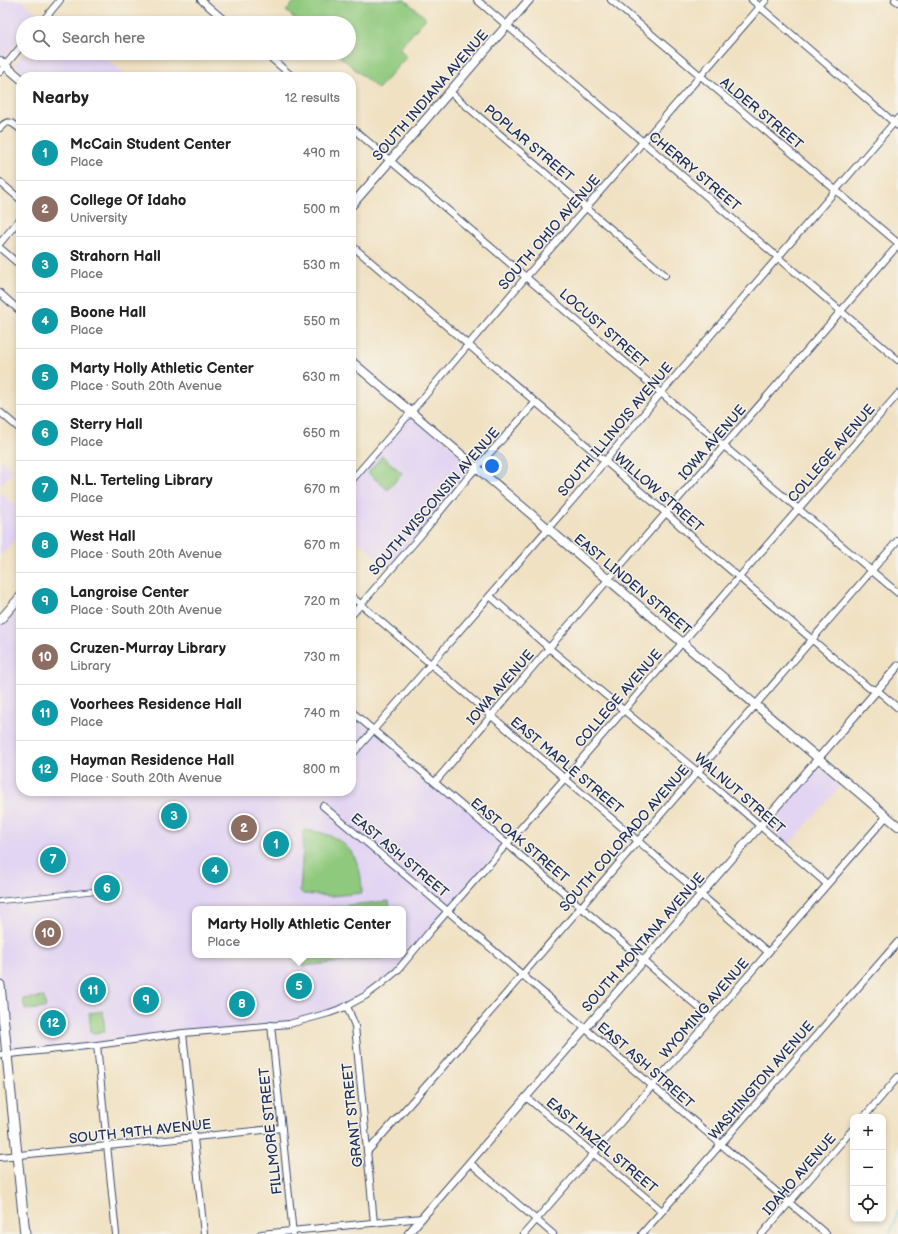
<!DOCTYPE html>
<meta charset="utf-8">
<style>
:root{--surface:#fff;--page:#f2f2f2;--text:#222;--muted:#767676;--line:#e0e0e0;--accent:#d1495b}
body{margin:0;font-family:"Balsamiq Sans",sans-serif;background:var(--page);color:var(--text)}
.controls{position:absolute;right:12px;bottom:12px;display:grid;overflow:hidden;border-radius:8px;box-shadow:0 2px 6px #0003}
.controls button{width:36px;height:36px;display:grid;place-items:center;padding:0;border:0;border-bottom:1px solid var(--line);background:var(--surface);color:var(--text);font:20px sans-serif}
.you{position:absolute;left:492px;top:466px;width:14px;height:14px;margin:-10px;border:3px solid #fff;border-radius:50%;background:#1a73e8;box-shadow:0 0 0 6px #1a73e833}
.badge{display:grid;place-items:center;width:26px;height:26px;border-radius:50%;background:var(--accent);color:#fff;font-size:13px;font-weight:700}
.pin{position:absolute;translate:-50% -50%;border:2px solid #fff;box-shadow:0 1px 4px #0006}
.popup{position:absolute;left:192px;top:906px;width:214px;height:52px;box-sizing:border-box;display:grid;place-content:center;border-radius:8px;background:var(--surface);filter:drop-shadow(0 1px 3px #0005);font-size:13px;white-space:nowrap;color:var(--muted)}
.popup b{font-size:15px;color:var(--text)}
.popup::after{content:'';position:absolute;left:50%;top:100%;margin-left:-8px;border:8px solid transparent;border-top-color:var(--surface)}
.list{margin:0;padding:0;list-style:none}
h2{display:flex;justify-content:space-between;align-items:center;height:52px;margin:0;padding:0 16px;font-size:17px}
h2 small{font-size:13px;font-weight:400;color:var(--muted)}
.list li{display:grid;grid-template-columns:26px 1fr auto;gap:12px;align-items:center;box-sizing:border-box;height:56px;padding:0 16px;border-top:1px solid var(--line)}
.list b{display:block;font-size:15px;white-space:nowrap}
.list p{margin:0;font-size:13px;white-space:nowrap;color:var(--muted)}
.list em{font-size:13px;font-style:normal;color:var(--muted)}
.icon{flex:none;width:22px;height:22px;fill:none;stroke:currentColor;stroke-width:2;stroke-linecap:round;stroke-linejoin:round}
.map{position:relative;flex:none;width:898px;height:1234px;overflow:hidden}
.search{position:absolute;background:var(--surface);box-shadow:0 2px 6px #0003;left:16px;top:16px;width:340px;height:44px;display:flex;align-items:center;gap:10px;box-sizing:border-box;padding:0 14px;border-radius:22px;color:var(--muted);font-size:15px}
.panel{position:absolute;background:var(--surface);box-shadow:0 2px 6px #0003;left:16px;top:72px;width:340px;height:724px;border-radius:16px}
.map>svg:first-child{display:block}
.built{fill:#e2d4f3;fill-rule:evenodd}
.green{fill:#8fc97d;stroke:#557c6e}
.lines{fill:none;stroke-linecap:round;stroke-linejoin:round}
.stream{stroke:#5ec6da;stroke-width:2}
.pedestrian-casing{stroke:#3b4a6d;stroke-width:6}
.minor-casing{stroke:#3b4a6d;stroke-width:8}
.tertiary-casing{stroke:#3b4a6d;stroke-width:9}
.secondary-casing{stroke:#3b4a6d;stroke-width:10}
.primary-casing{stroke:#3b4a6d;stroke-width:11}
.pedestrian{stroke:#fff;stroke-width:4.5}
.minor{stroke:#fff;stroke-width:6}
.tertiary{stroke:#fff;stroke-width:7}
.secondary{stroke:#fff;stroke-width:8}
.primary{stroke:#fff;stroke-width:9}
.labels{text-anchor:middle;stroke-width:3;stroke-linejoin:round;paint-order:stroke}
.street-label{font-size:14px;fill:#1b2f5e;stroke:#f7f3e8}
</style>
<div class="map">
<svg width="898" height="1234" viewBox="0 0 898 1234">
<rect width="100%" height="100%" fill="#f7f3e8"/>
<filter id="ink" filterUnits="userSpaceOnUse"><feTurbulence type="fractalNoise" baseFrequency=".025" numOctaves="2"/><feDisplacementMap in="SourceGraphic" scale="8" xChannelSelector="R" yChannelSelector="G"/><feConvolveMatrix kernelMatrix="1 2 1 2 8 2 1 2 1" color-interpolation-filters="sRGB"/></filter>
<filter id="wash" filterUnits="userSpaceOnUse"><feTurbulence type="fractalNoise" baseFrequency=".012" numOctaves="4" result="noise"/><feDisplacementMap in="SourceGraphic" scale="16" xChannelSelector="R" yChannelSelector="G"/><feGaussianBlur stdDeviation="0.9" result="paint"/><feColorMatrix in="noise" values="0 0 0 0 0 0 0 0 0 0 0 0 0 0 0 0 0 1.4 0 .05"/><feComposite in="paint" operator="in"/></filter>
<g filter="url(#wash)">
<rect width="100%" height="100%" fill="#f0e1c2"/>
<g class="built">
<polygon points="0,0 22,0 40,16 34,23 23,23 23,36 5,57 0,54"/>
<polygon points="24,53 100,53 128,77 29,77 14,64"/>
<polygon points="411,412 477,468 391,569 351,535 351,481"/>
<polygon points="0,460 13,471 0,486"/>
<polygon points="0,492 21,510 21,532 0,557"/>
<path d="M 21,596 L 21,791 L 351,791 L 351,711 L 507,844 L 397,971 L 343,1008 L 289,1024 L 7,1054 L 0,985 L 0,620 ZM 195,909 L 403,909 L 403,955 L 195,955 Z"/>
<polygon points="820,767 841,785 789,845 768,827"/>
</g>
<g class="green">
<polygon points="296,0 405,0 426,18 399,49 407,56 378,89 336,53 349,53 349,23 300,23 286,11"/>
<polygon points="382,456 402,473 388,490 368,473"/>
<path d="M 304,830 C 343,833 362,853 362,893 L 331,896 L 303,894 L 300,891 Z"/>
<polygon points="389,901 390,909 312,909"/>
<polygon points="302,955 395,955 395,957 303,966"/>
<polygon points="44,997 46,1008 25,1010 23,999"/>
<polygon points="103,1011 105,1032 91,1033 89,1013"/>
</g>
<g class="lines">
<polyline class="stream" points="890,1234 898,1211"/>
</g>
</g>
<g filter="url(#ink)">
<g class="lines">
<defs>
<polyline id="pedestrian" points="0,901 95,891"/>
<g id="minor">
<polyline points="201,0 222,18"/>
<polyline points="477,0 898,360"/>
<polyline points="611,0 898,243"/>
<polyline points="752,0 898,126"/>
<polyline points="895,0 898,2"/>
<polyline points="41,23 60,0"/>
<polyline points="265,53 293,77"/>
<polyline points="0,72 23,44"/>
<polyline points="450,92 665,275"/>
<polyline points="351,127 661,393 898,593"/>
<path d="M 0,128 C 8,118 13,123 21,130"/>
<polyline points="0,182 21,200"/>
<polyline points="0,243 21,218"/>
<polyline points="351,245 666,513 701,545 869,688 877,690 898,708"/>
<polyline points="0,248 21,266"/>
<polyline points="0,293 21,312"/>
<polyline points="0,412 21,430"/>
<polyline points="351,481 411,412 526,277 766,0"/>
<polyline points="351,596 768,952"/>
<polyline points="490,596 549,648 698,772 827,884"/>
<polyline points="351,616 420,536 470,475 535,403"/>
<polyline points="351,711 711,1018"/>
<polyline points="351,756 577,495 661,393 898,118"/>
<polyline points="435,782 549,648 898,245"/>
<polyline points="323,806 410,879 826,1234"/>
<polyline points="347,1006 355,1026 374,1223"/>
<polyline points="271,1025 293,1234"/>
<polyline points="183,1033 204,1234"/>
<polyline points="97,1045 116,1234"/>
<polyline points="0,1055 97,1045 183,1033 289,1024 329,1013 343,1008 365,996 381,984 397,971 431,930 565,778 898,394"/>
<polyline points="526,1097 662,1211"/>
<polyline points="864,1117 898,1077"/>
<polyline points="367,1152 441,1069 898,540"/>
<polyline points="0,1157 282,1128"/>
<polyline points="470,1163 553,1234"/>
<polyline points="261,1234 422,1218"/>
<polyline points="524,1234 711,1018 886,817"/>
<polyline points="642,1234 898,942"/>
<polyline points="762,1234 853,1129"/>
</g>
<polyline id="tertiary" points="408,1234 898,666"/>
<g id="secondary">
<polyline points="0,61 21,79"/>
<polyline points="351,206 529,0"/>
<polyline points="351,361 898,826"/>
<polyline points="0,620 21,596"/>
</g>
<polyline id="primary" points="0,985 25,1234"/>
</defs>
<use href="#pedestrian" class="pedestrian-casing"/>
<use href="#minor" class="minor-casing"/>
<use href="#tertiary" class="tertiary-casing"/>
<use href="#secondary" class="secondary-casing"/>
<use href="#primary" class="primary-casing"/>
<use href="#pedestrian" class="pedestrian"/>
<use href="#minor" class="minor"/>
<use href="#tertiary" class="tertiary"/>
<use href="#secondary" class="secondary"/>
<use href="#primary" class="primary"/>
</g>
</g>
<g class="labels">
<g class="street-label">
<text transform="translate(430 95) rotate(-49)" y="5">SOUTH INDIANA AVENUE</text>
<text transform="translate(762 113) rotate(40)" y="5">ALDER STREET</text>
<text transform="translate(529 143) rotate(40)" y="5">POPLAR STREET</text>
<text transform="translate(695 171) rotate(40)" y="5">CHERRY STREET</text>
<text transform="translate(549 232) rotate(-49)" y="5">SOUTH OHIO AVENUE</text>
<text transform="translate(604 328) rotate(41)" y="5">LOCUST STREET</text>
<text transform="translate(615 429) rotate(-50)" y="5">SOUTH ILLINOIS AVENUE</text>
<text transform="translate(712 442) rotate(-49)" y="5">IOWA AVENUE</text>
<text transform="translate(831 453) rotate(-49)" y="5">COLLEGE AVENUE</text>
<text transform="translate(659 492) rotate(41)" y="5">WILLOW STREET</text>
<text transform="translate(434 501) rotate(-49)" y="5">SOUTH WISCONSIN AVENUE</text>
<text transform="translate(633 584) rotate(40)" y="5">EAST LINDEN STREET</text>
<text transform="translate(500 687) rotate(-49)" y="5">IOWA AVENUE</text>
<text transform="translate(618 698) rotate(-49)" y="5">COLLEGE AVENUE</text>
<text transform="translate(567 765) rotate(40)" y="5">EAST MAPLE STREET</text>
<text transform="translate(740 793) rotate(41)" y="5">WALNUT STREET</text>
<text transform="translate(624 838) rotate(-49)" y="5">SOUTH COLORADO AVENUE</text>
<text transform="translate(520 840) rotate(40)" y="5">EAST OAK STREET</text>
<text transform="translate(400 855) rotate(40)" y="5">EAST ASH STREET</text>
<text transform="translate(643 942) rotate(-49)" y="5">SOUTH MONTANA AVENUE</text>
<text transform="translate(704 1008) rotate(-49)" y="5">WYOMING AVENUE</text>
<text transform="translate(646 1065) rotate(41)" y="5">EAST ASH STREET</text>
<text transform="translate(761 1080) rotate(-49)" y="5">WASHINGTON AVENUE</text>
<text transform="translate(352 1115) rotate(-96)" y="5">GRANT STREET</text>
<text transform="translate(140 1131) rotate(-6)" y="5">SOUTH 19TH AVENUE</text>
<text transform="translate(270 1131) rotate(-96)" y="5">FILLMORE STREET</text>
<text transform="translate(602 1145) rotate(40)" y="5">EAST HAZEL STREET</text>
<text transform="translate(799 1174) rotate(-49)" y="5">IDAHO AVENUE</text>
</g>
</g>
</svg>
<div class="controls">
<button>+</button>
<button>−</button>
<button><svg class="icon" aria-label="locate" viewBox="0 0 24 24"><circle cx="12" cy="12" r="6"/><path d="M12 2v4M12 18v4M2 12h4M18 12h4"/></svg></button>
</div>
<div class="you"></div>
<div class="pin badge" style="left:276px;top:844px;background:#0f9aa8">1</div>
<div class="pin badge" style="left:244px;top:828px;background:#8d6e63">2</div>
<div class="pin badge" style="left:174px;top:816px;background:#0f9aa8">3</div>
<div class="pin badge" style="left:215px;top:870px;background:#0f9aa8">4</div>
<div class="pin badge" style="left:299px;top:986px;background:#0f9aa8">5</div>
<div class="popup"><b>Marty Holly Athletic Center</b>Place</div>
<div class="pin badge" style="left:107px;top:888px;background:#0f9aa8">6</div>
<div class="pin badge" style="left:53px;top:860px;background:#0f9aa8">7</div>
<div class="pin badge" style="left:242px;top:1004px;background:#0f9aa8">8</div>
<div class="pin badge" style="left:146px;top:1000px;background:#0f9aa8">9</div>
<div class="pin badge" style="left:48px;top:933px;background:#8d6e63">10</div>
<div class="pin badge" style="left:93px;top:990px;background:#0f9aa8">11</div>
<div class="pin badge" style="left:53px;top:1023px;background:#0f9aa8">12</div>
<div class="search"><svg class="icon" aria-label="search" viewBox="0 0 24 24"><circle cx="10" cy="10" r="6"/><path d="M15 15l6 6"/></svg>Search here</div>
<section class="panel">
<h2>Nearby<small>12 results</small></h2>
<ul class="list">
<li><span class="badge" style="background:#0f9aa8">1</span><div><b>McCain Student Center</b><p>Place</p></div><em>490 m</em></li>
<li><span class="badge" style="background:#8d6e63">2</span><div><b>College Of Idaho</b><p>University</p></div><em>500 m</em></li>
<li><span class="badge" style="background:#0f9aa8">3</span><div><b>Strahorn Hall</b><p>Place</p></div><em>530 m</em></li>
<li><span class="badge" style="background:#0f9aa8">4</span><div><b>Boone Hall</b><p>Place</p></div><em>550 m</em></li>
<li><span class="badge" style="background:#0f9aa8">5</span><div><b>Marty Holly Athletic Center</b><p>Place · South 20th Avenue</p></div><em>630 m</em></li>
<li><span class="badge" style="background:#0f9aa8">6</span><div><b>Sterry Hall</b><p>Place</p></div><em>650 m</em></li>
<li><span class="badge" style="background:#0f9aa8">7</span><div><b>N.L. Terteling Library</b><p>Place</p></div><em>670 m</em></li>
<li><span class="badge" style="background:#0f9aa8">8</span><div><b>West Hall</b><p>Place · South 20th Avenue</p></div><em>670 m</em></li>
<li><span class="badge" style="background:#0f9aa8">9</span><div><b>Langroise Center</b><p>Place · South 20th Avenue</p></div><em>720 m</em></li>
<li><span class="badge" style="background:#8d6e63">10</span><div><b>Cruzen-Murray Library</b><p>Library</p></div><em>730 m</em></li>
<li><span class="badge" style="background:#0f9aa8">11</span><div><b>Voorhees Residence Hall</b><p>Place</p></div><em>740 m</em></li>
<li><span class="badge" style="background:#0f9aa8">12</span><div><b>Hayman Residence Hall</b><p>Place · South 20th Avenue</p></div><em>800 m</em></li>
</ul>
</section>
</div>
